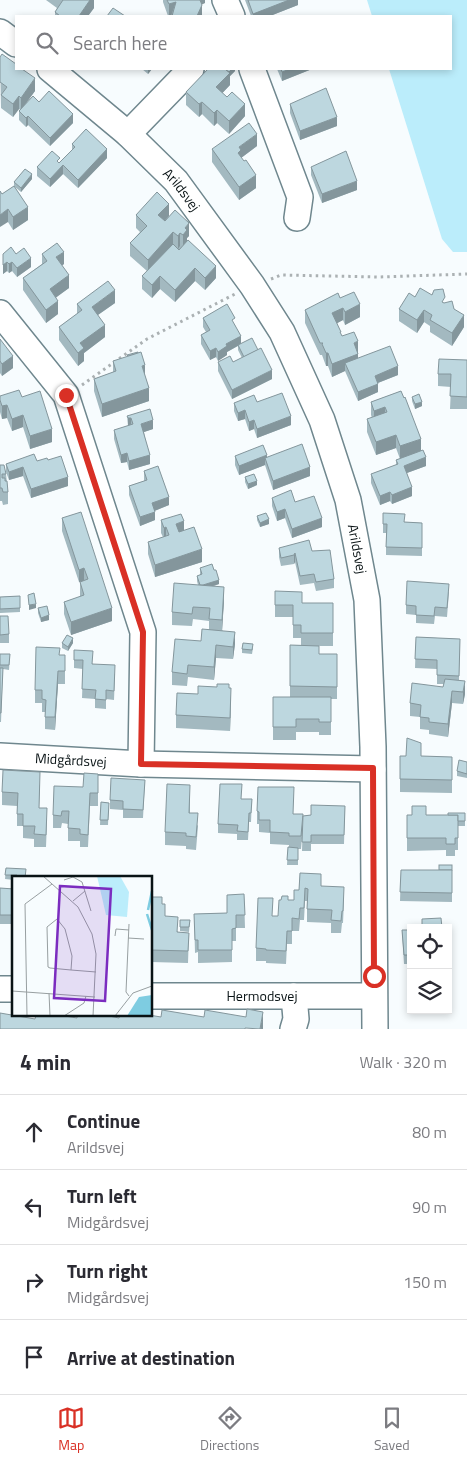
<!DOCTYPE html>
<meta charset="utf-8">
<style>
:root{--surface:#fff;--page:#f7f7f7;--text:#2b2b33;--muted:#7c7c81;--line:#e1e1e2;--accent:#d93025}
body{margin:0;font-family:"Titillium Web",sans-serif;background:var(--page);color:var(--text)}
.controls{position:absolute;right:15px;bottom:15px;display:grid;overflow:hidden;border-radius:0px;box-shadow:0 2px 8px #0003}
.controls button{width:45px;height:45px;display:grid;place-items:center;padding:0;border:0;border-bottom:1px solid var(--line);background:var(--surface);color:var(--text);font:25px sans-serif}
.stop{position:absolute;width:15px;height:15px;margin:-11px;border:4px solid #d93025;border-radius:50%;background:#fff}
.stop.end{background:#d93025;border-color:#fff;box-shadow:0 1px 5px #0008}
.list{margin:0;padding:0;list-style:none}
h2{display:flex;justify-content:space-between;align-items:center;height:65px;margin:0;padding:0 20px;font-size:21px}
h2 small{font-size:16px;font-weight:400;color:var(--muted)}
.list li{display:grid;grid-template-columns:32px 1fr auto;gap:15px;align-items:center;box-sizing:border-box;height:75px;padding:0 20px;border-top:1px solid var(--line)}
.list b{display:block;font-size:19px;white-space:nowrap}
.list p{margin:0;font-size:16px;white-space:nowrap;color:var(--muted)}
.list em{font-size:16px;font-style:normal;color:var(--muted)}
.icon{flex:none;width:28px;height:28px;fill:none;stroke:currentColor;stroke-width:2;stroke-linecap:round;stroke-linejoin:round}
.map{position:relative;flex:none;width:467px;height:1029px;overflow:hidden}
.search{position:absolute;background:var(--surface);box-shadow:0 2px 8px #0003;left:15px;right:15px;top:15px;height:55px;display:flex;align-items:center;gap:12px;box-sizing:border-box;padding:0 18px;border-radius:0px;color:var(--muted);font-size:19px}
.sheet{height:365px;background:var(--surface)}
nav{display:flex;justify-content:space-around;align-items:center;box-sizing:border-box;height:70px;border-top:1px solid var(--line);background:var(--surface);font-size:14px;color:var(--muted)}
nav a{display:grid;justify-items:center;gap:2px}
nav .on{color:var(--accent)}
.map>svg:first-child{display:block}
.green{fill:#bbedfb}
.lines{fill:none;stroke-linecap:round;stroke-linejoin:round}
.minor-casing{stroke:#6f878e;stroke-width:28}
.path{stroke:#abb1b3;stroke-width:3;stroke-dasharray:2.5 4;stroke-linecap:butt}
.minor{stroke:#fff;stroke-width:25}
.wall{fill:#a3b9c0}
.shaded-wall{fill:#84969c}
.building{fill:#bdd7df;stroke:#84969c}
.route{stroke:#d93025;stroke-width:6}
.labels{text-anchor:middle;stroke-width:4;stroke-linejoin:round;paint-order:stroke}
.street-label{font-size:14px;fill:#091315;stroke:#f7fcfe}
.inset-river{fill:none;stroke:#7ecce1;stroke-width:2.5}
.inset-road{fill:none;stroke:#989fa1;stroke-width:1}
.view{fill:#7b2cbf;fill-opacity:0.15;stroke:#7b2cbf;stroke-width:2.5}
.inset-edge{fill:none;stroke:#091315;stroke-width:2.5}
</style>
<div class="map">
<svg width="467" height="1029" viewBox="0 0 467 1029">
<rect width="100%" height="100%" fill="#f7fcfe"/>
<polygon class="green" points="367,0 467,0 467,252 453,252 442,239 389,69 451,69 451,16 372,16"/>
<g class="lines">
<defs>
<g id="minor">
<polyline points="225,0 232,16"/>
<polyline points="0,32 16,44"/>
<path id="s1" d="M 50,69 L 128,134 L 176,181 L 252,285 L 282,332 L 322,420 L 348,500 L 367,600 L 373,747 L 375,1029"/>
<polyline points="252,69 300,197 297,218"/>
<polyline points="128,134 191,69"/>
<polyline points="0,313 66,395 143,632 141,764"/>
<path id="s2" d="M 0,756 L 141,764 L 373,769"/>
<polyline points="0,989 14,989"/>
<path id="s3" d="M 151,996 L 374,996"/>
<polyline points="293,1029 296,1019 294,996"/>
</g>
</defs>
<use href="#minor" class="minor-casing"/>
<g class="path">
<polyline points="271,279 281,275 379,277 467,274"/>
<polyline points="82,385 147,339 235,294"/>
</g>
<use href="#minor" class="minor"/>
</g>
<g class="wall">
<polygon points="46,0 94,0 94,8 88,16 55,16 55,12 57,8"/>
<polygon points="163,0 205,0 205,3 202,4 202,16 168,16 163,2"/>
<polygon points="245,0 298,0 298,5 270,16 251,16"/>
<polygon points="0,57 35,91 27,102 39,102 73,123 50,146 28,125 26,127 19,120 19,111 20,109 19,109 13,117 1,108"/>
<polygon points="142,69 152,69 148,74"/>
<polygon points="235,69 235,71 230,76 230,85 222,93 245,116 229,134 217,123 214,126 202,114 199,117 186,105 186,92"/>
<polygon points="277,69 312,69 282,81"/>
<polygon points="290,104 337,126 300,140 290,113"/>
<polygon points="72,144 107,158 78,188 63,174 50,187 37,176 37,167 60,162 72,150"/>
<polygon points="257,146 241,158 256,188 239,200 212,162 212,149"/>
<polygon points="311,167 357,190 322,203 311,175"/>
<polygon points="32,179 21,192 15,187 28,220 13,230 8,222 2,194 14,186 14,182"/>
<polygon points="136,215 169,216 165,221 189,236 187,238 187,241 216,278 205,290 195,281 175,302 160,289 152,298 142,289 142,276 147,271 130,256 130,243 140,232 136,228"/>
<polygon points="3,254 16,254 31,267 17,277 12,271 9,273 7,271 3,274"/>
<polygon points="42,254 64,264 62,265 69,288 56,297 58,314 46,323 23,290 23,278 42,264"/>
<polygon points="415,297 445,303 454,309 464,327 452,346 430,332 430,326 424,322 417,333 399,321 399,309"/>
<polygon points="340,298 360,317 345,325 343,320 337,323 341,335 358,353 358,359 398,375 378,383 378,392 358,401 345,371 332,377 328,366 326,366 322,355 320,355 305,323 305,310"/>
<polygon points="115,303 98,315 105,337 84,353 84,361 78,366 59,340 59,327 77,314 77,304"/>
<polygon points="203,318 235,325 241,344 272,379 232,399 218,371 218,362 233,362 242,358 238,350 238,346 227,352 227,355 218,361 216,357 210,360 201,344 201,335 206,332 203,327"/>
<polygon points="0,339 13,368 2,376 0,373"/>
<polygon points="467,360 467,409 450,409 451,387 438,386 438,374"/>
<polygon points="113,361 145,377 149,401 102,417 94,391 94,379 113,372"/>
<polygon points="401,391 426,466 407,473 412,496 392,504 390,501 380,505 371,483 371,474 396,465 396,460 400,459 396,448 376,455 367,432 367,419 372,418 371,415 371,402"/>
<polygon points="0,396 22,397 52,442 30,449 23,427 12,431 7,418 2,419 0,412"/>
<polygon points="412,397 422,406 415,409 412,401"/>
<polygon points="257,402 291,425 257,438 254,429 249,431 245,419 238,421 234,411 234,403"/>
<polygon points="127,416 153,429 144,432 150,464 129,470 127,462 121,463 114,439 114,430 128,426"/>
<polygon points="235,456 267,457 310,476 273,490 265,465 239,475 235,465"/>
<polygon points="48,460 68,486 31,498 23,476 9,480 6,472 6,464"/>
<polygon points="0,465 6,474 8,492 8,504 3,505 2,501 0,501"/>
<polygon points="144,471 169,505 154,511 155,520 140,526 129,495 129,486 144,481"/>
<polygon points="245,477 257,485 248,489 245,482"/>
<polygon points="272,498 295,502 322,527 292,538 285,518 277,521 272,506"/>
<polygon points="383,513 405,522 422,523 422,556 386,555 386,533 383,533"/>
<polygon points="257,516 269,524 260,527 257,520"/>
<polygon points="62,518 112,621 71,635 64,614 64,602 80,597 80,582 79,582 62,531"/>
<polygon points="161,520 184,530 202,562 155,577 148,554 148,542 163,537 161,533"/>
<polygon points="279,548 312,551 334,579 334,588 316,591 314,583 300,585 295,562 294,564 281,566 279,557"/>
<polygon points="200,568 219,584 214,586 224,600 222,630 235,644 233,659 216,658 214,680 188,677 187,686 172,685 172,672 201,641 209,629 209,621 193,619 192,626 172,625 172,612 198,585 197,581 197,576 200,575"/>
<polygon points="275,591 302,603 333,603 333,646 319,646 319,654 337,654 337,699 331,699 331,735 319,735 319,732 296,732 296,740 273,740 273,697 290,697 290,645 301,645 301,638 293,638 293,617 275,617"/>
<polygon points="449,592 447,617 435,616 434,624 416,623 416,615 406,614 406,605"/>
<polygon points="20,596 20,612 0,613 0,597"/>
<polygon points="38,608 49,620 41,622 38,613"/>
<polygon points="0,616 9,634 9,643 0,643"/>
<polygon points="416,637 460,639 459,680 465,694 463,704 452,703 448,737 429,734 429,730 420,729 420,717 410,716 410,703 443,687 444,684 437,684 437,669 415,668"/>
<polygon points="62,643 73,643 68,651 62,648"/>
<polygon points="253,648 252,654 242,653 242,649"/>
<polygon points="74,650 93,664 115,674 114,700 106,699 106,709 95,708 95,699 82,698 83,669 74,668"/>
<polygon points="0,654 10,654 9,670 3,669 1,722 0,722"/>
<polygon points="60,655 65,667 65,684 58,684 55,730 45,729 45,712 42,712 42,703 35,703 35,690"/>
<polygon points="229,688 231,701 230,731 176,728 176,715 198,694"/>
<polygon points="400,756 452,757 452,793 400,792"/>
<polygon points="467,762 467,778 457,776 457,771"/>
<polygon points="145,780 143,818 123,818 123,810 110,809 110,800"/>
<polygon points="40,785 39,808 47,821 46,847 34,847 34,839 23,838 23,826 17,826 17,806 2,805 2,792"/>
<polygon points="98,786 98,806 90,806 88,847 80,847 80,841 68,841 68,824 62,823 61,828 53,828 53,815 83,787"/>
<polygon points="190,798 190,813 198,826 196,850 186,849 186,846 165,845 165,832"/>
<polygon points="242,799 252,799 251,822 249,822 248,840 237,840 237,834 218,833 218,824"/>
<polygon points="101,802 109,803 108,825 100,825"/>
<polygon points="345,806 344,844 311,844 311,851 302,851 303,816 311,815"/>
<polygon points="257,811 294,814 303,827 301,849 298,849 298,865 287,865 288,847 289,847 289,845 270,844 270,833 259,832 259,824 257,824"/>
<polygon points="465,813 465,826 458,826 458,850 455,850 455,856 446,856 446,850 407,851 407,815 448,815"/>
<polygon points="452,865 452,902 400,901 401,870 439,870"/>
<polygon points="6,868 25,878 14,878 14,880 5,879"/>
<polygon points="300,873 344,900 343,923 342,923 341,933 331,933 331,923 307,922 307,901 305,901 304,920 300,920 299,931 292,931 292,944 287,944 286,964 266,963 266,961 256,961 256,948 272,916 278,916 288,900 294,900 299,890"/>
<polygon points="0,888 14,889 14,924 0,924"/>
<polygon points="244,894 245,928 236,928 236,941 232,941 232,962 198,963 198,952 195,953 194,914 227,913"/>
<polygon points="151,897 162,904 165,916 178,932 189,933 188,963 151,962"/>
<polygon points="180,920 190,920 189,932 180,931"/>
<polygon points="402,930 411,930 411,964 404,964"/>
</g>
<g class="shaded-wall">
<polygon points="90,0 94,0 94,8 88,16 79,16"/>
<polygon points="198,0 205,0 205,3 198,6"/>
<polygon points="289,0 298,0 298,5 270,16 253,16 253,14"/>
<polygon points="176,2 171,16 169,16 169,4"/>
<polygon points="202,5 202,16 197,16"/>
<polygon points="148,69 152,69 148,74"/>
<polygon points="232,69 235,69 235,71 230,76 230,85 216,100 216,87"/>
<polygon points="290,69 312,69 282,81 282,72"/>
<polygon points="35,78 35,91 21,110 21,98"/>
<polygon points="19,96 19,109 13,117 13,104"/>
<polygon points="202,102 202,114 199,117 199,104"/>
<polygon points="245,104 245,116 229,134 229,121"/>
<polygon points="217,110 217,123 214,126 214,113"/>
<polygon points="73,114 73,123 50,146 50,138"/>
<polygon points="28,116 28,125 26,127 26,118"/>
<polygon points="337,117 337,126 300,140 300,131"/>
<polygon points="257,134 257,146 241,158 238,153 239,147"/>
<polygon points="107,149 107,158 78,188 78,180"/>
<polygon points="63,165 63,174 50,187 50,179"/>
<polygon points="32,174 32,179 21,192 21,188"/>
<polygon points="256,175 256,188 239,200 239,187"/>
<polygon points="357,181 357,190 322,203 322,194"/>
<polygon points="169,204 169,216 158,228 158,215"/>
<polygon points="28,207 28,220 13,230 13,217"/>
<polygon points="8,209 8,222 0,227 0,215"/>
<polygon points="189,223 189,236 187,238 187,243 183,248 183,235 185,228"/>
<polygon points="173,232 173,244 148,272 148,260"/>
<polygon points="180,233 180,246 178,249 178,236"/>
<polygon points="64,252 64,264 56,270 56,257"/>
<polygon points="31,258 31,267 17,277 17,268"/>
<polygon points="7,262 7,271 3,274 3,265"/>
<polygon points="12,262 12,271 9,273 9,264"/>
<polygon points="216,266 216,278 205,290 205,278"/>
<polygon points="195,268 195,281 175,302 175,290"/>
<polygon points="69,275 69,288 50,302 50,289"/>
<polygon points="160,276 160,289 152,298 152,285"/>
<polygon points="115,290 115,303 92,319 92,307"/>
<polygon points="58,301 58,314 46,323 46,310"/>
<polygon points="360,304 360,317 345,325 345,312"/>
<polygon points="343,308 343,320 332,326 332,313"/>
<polygon points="424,310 424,322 417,333 417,320"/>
<polygon points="464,315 464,327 452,346 452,333"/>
<polygon points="105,325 105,337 84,353 84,361 78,366 78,353 80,343"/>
<polygon points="241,336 241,344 227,352 227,355 218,361 218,352 226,344"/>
<polygon points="358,341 358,353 356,354 358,354 358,366 345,363 345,371 332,377 332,364 354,343"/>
<polygon points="216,348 216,357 210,360 210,351"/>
<rect x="326" y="353" width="2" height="13"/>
<polygon points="13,356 13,368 2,376 2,364"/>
<polygon points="145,365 145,377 142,366"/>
<polygon points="398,366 398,375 375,384 375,376"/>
<polygon points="272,370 272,379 232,399 232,390"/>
<polygon points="378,384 378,392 358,401 358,392"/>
<polygon points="149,388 149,401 102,417 102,404"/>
<polygon points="422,402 422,406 415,409 415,404"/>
<polygon points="7,405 7,418 2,419 2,406"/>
<polygon points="385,407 385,420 374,424 374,411"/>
<polygon points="245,410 245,419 238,421 238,413"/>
<polygon points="23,415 23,427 12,431 12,419"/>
<polygon points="291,416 291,425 257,438 257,429"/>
<polygon points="128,418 131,418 131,426 128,427"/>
<polygon points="153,420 153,429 141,433 141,424"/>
<polygon points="254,420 254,429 249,431 249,422"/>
<polygon points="52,429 52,442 30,449 30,436"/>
<polygon points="396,435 396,448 376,455 376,442"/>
<polygon points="421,439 421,451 400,459 400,446"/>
<polygon points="127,453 127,462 121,463 121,455"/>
<polygon points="150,455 150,464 129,470 129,461"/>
<polygon points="267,455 267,464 265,458 265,465 239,475 239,466"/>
<polygon points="426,457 426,466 404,474 404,466"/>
<polygon points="23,467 23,476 9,480 9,472"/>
<polygon points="310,467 310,476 273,490 273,481"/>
<polygon points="68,477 68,486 31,498 31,489"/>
<polygon points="257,481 257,485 248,489 248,484"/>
<polygon points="412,487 412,496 392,504 392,495"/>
<polygon points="390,492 390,501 380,505 380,496"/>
<polygon points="169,497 169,505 152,512 152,503"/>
<polygon points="285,509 285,518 277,521 277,512"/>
<polygon points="155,512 155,520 140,526 140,517"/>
<polygon points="322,518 322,527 292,538 292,529"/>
<polygon points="269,519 269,524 260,527 260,523"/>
<polygon points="184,521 184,534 176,536 176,524"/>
<polygon points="166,527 166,539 164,540 164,528"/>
<polygon points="202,549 202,562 155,577 155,565"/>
<polygon points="295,553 295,562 294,564 294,555"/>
<polygon points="84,568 84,581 79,582 79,570"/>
<polygon points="219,580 219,584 200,590 200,586"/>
<polygon points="224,587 224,600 222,632 222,620"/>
<polygon points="36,604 36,608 29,610 29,605"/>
<polygon points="112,608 112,621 71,635 71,622"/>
<polygon points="49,615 49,620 41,622 41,618"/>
<polygon points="235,632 235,644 233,659 233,647"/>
<polygon points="73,638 73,643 68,651 68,647"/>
<polygon points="216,645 216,658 214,680 214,667"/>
<polygon points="58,671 58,684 55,730 55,717"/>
<polygon points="465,681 465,694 463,704 463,692"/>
<polygon points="231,688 231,701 230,731 230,718"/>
<polygon points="452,691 452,703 448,737 448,724"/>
<polygon points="263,1012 263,1029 260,1029"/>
</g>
<g class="building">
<polygon points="63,0 90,0 79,16 60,16 55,12"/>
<polygon points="167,0 200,0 202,5 197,16 172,16 176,2 169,4"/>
<polygon points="248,0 289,0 253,14"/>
<polygon points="113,8 125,16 107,16"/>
<polygon points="2,54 16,64 16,69 22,69 35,78 21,98 19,96 13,104 1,95 7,87 0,82 0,57"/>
<polygon points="208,69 225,69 230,73 216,87 227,97 232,92 245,104 229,121 217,110 214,113 202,102 199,104 186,92"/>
<polygon points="225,69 232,69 229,72"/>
<polygon points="281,69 290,69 282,72"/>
<polygon points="326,88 337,117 300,131 290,104"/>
<polygon points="49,91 73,114 50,138 28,116 26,118 19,111 33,96 39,102"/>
<polygon points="249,123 257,134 239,147 241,150 238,153 244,161 246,160 256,175 239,187 212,149"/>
<polygon points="86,129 107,149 78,180 63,165 50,179 37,167 52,151 60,158 57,161 59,163 75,147 72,144"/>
<polygon points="346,151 357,181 322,194 311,167"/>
<polygon points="25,169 32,174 21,188 14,182"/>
<polygon points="14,186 28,207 13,217 8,209 0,215 0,191 2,194"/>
<polygon points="157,192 169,204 158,215 165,221 175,210 189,223 185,228 187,230 183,235 180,233 178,236 173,232 148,260 130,243 147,226 136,215"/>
<polygon points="188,240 216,266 205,278 195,268 175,290 160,276 152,285 142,276 173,244 179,250"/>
<polygon points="57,243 64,252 56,257 69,275 50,289 58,301 46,310 23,278 47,261 42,254"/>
<polygon points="11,247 16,254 24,248 31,258 17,268 12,262 9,264 7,262 3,265 3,254"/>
<polygon points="108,281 115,290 92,307 105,325 80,343 84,348 78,353 59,327 82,310 77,304"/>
<polygon points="420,288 432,295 434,290 443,289 445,297 442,302 444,303 452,301 454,309 464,315 452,333 430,320 432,315 424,310 417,320 399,309 409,293 415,297"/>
<polygon points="354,292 360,304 345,312 343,308 332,313 341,332 340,332 342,336 354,332 358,341 354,343 358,354 332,364 328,353 326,353 322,344 323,343 320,343 305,310 338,293 340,298"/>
<polygon points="227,304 235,318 232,320 241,336 226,344 227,346 218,352 216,348 210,351 201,335 210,330 203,318"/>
<polygon points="252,338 258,350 244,357 238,345"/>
<polygon points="0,339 13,356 2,364 0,361"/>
<polygon points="390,346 398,366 375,376 378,384 358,392 345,363"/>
<polygon points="261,348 272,370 232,390 218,362 230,356 233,362"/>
<polygon points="138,352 138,353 128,356 127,355"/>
<polygon points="141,352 145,365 142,366 149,388 102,404 94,379 116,371 113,361"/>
<polygon points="439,359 467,360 467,397 450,396 451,374 438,374"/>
<polygon points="19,390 22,397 40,391 52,429 30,436 23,415 12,419 7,405 2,406 0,400 0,396"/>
<polygon points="401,391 404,398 405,397 421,439 400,446 396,435 376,442 367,419 387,412 385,407 374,411 371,402"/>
<polygon points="282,393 291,416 257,429 254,420 249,422 245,410 238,413 234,403 254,395 257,402"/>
<polygon points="419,394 422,402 415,404 412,397"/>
<polygon points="150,409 153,420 141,424 150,455 129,461 127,453 121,455 114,430 133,424 131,418 128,418 127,416"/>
<polygon points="302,444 310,467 273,481 265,458"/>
<polygon points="263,445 267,455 239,466 235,456"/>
<polygon points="423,450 426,457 404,466 412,487 392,495 390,492 380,496 371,474 398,464 396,460"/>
<polygon points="34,454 37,461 47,458 48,460 61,456 68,477 31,489 23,467 9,472 6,464"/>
<polygon points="0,465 4,465 6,474 2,474 2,478 5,478 5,481 7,481 8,492 3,492 2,488 0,488"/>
<polygon points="158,466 169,497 152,503 155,512 140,517 129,486 147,480 144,471"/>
<polygon points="254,474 257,481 248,484 245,477"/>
<polygon points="291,490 295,502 314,496 322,518 292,529 285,509 277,512 272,498"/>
<polygon points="81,512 112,608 71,622 64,602 84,595 80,582 88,579 84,568 79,570 62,518"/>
<polygon points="266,513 269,519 260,523 257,516"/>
<polygon points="383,513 405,514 404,522 422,523 422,548 386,547 387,524 383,524"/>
<polygon points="181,514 184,521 176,524 179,532 194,527 202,549 155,565 148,542 169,535 166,527 164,528 161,520"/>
<polygon points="309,540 312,551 330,550 334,579 316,582 314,574 300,576 295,553 294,555 281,558 279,548"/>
<polygon points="212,564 214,570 216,570 219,580 203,585 200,585 197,576 202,574 200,568"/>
<polygon points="407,581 449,584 447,608 435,607 434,616 416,615 416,606 406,605"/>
<polygon points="174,583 224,587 222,620 209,619 210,608 193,607 192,614 172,612"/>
<polygon points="275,591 302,592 302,603 333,603 333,633 301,633 301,625 293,625 293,605 275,605"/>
<polygon points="34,593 36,604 29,605 28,595"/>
<polygon points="20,596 20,608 0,609 0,597"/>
<polygon points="47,606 49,615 41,618 38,608"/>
<polygon points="0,616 8,616 9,634 0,635"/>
<polygon points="202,629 235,632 233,647 216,645 214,667 188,665 187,674 172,672 175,639 201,641"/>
<polygon points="67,635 73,638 68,647 62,643"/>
<polygon points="416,637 460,639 459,676 437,675 437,660 415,659"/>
<polygon points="243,643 253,644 252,650 242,649"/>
<polygon points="290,645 319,646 319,654 337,654 337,687 290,686"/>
<polygon points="36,647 60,648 59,655 65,655 65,671 58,671 55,717 45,717 46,700 42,699 42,690 35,690"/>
<polygon points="74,650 93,651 92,664 115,665 114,691 106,690 106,700 95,699 96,690 82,689 83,660 74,660"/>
<polygon points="0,654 10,654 9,665 0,665"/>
<polygon points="0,668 3,668 1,713 0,713"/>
<polygon points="445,679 465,681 463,692 452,691 448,724 429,722 429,718 420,717 421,705 410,703 412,683 443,687"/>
<polygon points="217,684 229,684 229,688 231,688 230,718 176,715 177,693 198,694 198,686 217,687"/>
<polygon points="273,697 331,697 331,722 319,722 319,719 296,719 296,727 273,727"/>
<polygon points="407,738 421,743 421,756 452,757 452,780 400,779 400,756 406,756"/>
<polygon points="459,760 467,762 467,774 457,771"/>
<polygon points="3,770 40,772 39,808 47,808 46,835 34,834 35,826 23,826 23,814 17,814 18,793 2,792"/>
<polygon points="84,773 98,774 98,793 90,793 88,835 80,834 80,829 68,828 69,811 62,811 61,816 53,815 54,786 83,787"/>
<polygon points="111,778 145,780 143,810 123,809 123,801 110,800"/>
<polygon points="167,784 190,785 189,813 198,813 196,837 186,836 186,833 165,832"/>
<polygon points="220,784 242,784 241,799 252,799 251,813 249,813 248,832 237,831 238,825 218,824"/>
<polygon points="258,787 294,787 293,814 303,814 301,836 289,836 289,833 270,832 270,820 259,820 259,812 257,811"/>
<polygon points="101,802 109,803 108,820 100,820"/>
<polygon points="311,805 345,806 344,835 311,835 311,842 302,842 303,816 311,815"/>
<polygon points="412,806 426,806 426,815 458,815 458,838 455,838 455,844 446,844 446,838 407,838 407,815 412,815"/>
<polygon points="448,813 465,813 465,821 458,821 458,815 448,815"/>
<polygon points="288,847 298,848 298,860 287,860"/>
<rect x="439" y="865" width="13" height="5"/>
<polygon points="6,868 26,869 25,878 17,878 17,875 5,875"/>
<polygon points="401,870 452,870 452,893 400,892"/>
<polygon points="300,873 321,874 321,886 344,887 343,911 342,911 341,921 331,920 332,910 307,909 308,889 305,888 304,908 300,908 299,919 292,918 292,931 287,931 286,951 266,950 266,949 256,948 258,898 273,898 272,916 278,916 279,900 281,900 282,896 288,896 288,900 294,900 294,890 299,890"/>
<polygon points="0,888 14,889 14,915 0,915"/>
<polygon points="244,894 245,915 236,915 236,928 232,929 232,950 198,950 198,940 195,940 194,914 227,913 227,895"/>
<polygon points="151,897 162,897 162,904 165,904 165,916 178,917 177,932 189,933 188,951 151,950"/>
<polygon points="441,918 442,928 422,928 422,919"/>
<polygon points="180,920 190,920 189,927 180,927"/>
<polygon points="402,930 411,930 411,955 404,955"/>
<polygon points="247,1009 263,1012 260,1029 245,1028 245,1029 0,1029 0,1013 35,1019 36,1015 59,1015 77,1018 77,1015 104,1015 119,1018 120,1015 149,1015 161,1017 162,1010 204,1017 205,1010 246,1017"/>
</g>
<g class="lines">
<polyline class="route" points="66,395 143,632 141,764 373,768 374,976"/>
</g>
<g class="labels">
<g class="street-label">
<text dy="5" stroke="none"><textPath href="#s1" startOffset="179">Arildsvej</textPath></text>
<text dy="5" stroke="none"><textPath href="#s1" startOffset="584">Arildsvej</textPath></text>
<text dy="5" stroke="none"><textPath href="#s2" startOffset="71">Midgårdsvej</textPath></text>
<text dy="5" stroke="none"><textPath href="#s3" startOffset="111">Hermodsvej</textPath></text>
</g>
</g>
<g transform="translate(12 876)">
<rect width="140" height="140" fill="#f7fcfe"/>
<path d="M 85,0 L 108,0 L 117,16 L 115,41 L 94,39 Z" fill="#bbedfb"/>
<path d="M 140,119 L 140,140 L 115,140 L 127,121 Z" fill="#7ecce1"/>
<path class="inset-river" d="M 136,34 L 140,15M 135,38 L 140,54"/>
<path class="inset-road" d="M 31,0 L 66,31 L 80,58 L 84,78 L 81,140M 52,4 L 61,1 L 70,6 L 79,35M 61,25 L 73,15M 117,48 L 114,116 L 117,120M 103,60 L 104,53 L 117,54M 116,62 L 132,63M 59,94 L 60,80 L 53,53 L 45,43 L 35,51 L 36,91 L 38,92 L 59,94 L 84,96M 0,115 L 83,121M 37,117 L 38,140M 15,140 L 13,28 L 40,8M 52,140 L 72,127 L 74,120M 103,140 L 121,117 L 140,110"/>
<path class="view" d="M 48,10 L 99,13 L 93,125 L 42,122 Z"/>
<rect width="140" height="140" class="inset-edge"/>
</g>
</svg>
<div class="controls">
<button><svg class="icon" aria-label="locate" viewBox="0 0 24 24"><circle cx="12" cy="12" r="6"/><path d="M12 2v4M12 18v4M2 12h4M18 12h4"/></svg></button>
<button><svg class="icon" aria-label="layers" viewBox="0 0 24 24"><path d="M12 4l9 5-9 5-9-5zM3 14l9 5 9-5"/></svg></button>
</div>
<div class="stop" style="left:374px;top:976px"></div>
<div class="stop end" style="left:66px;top:395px"></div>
<div class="search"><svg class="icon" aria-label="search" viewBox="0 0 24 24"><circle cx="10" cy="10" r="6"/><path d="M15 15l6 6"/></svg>Search here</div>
</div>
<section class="sheet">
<h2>4 min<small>Walk · 320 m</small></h2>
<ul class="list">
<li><svg class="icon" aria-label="ahead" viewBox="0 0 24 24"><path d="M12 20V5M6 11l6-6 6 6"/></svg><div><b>Continue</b><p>Arildsvej</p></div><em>80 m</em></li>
<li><svg class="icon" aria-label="left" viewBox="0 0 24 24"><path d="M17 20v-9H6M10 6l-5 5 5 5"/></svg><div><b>Turn left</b><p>Midgårdsvej</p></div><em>90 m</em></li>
<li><svg class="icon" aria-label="right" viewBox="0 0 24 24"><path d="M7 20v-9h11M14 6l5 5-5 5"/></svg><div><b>Turn right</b><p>Midgårdsvej</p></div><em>150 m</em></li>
<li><svg class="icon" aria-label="arrive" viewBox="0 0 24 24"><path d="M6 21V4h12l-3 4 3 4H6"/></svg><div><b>Arrive at destination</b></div></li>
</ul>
</section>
<nav>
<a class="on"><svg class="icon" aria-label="map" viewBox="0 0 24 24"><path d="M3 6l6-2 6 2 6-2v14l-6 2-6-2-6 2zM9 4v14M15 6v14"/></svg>Map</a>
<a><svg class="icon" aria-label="directions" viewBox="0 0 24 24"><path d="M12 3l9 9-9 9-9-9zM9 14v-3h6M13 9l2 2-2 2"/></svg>Directions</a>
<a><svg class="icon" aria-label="saved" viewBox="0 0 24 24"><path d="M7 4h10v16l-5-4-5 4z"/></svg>Saved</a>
</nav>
